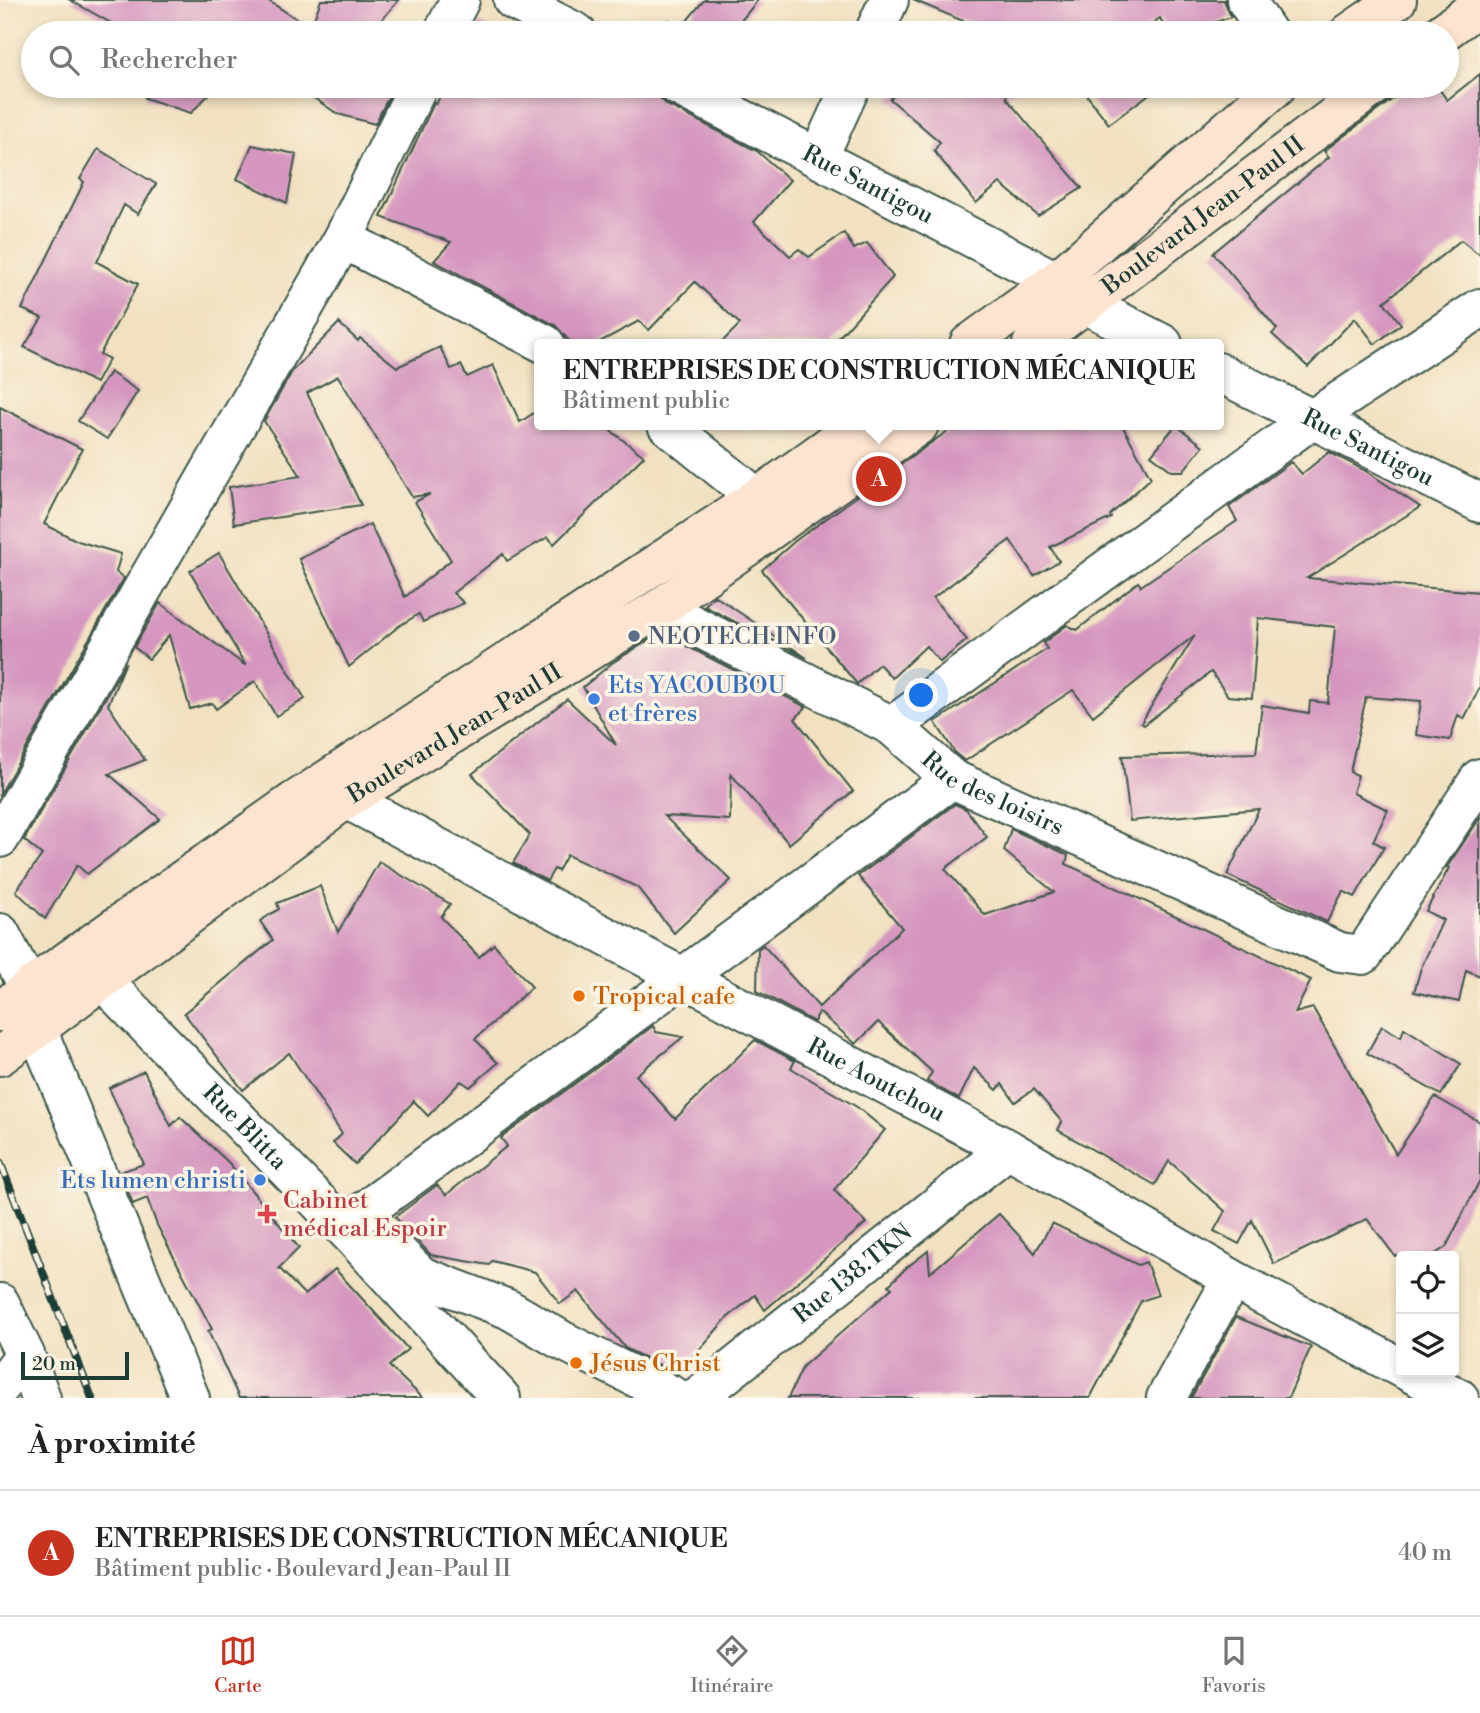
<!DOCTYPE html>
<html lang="fr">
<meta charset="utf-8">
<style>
:root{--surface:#fff;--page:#f6f6f6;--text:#222;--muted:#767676;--line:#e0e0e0;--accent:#c8321e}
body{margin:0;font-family:"Libre Bodoni",serif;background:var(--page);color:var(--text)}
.controls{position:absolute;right:21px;bottom:21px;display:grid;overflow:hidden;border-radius:7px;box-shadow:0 4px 10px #0003}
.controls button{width:63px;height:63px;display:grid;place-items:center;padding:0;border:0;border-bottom:2px solid var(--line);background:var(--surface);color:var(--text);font:35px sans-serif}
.scale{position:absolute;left:21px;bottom:18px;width:108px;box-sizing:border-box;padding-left:7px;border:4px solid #1f3d34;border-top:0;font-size:19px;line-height:24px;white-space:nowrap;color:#1f3d34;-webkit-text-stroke:5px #fcf5e5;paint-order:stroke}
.you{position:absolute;left:922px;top:696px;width:24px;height:24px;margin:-18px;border:5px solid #fff;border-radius:50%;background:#1a73e8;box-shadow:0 0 0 10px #1a73e833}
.badge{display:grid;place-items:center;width:46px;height:46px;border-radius:50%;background:var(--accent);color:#fff;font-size:23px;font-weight:700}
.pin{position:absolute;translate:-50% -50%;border:4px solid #fff;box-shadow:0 2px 7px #0006}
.popup{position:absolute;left:534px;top:339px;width:690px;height:91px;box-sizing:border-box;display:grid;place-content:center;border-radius:7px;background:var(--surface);filter:drop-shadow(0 2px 5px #0005);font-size:23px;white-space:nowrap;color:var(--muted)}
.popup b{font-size:26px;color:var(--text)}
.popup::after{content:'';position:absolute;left:50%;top:100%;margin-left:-14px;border:14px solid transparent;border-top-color:var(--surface)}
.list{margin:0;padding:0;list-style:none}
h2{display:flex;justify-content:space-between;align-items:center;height:91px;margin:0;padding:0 28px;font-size:30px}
h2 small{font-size:23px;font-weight:400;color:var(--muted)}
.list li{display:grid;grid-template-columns:46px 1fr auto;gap:21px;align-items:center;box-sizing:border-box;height:126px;padding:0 28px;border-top:2px solid var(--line)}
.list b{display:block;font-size:26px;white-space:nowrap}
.list p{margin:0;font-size:23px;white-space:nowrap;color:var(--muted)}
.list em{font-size:23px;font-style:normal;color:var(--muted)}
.icon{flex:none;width:38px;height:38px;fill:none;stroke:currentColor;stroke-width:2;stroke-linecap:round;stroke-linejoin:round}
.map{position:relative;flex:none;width:1480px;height:1398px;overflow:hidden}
.search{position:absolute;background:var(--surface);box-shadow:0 4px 10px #0003;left:21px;right:21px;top:21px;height:77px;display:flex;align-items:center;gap:18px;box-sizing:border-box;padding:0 24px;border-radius:38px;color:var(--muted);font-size:26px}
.sheet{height:217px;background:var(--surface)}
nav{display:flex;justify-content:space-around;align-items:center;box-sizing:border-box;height:98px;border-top:2px solid var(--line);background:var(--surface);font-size:19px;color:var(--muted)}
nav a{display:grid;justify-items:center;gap:4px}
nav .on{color:var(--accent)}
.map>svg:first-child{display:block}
.building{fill:#d597bf}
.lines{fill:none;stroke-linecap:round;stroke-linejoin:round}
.minor-casing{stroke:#3e5649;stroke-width:42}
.secondary-casing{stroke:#3e5649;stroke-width:42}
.minor{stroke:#fff;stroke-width:38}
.secondary{stroke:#fde4d1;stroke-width:38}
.rail-casing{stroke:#1f3d34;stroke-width:8}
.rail{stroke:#fcf5e5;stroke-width:5;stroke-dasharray:16;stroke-linecap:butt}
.service-dot{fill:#5c6f8a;stroke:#fcf5e5;stroke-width:2.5}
.shop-dot{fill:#3f7fe0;stroke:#fcf5e5;stroke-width:2.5}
.food-dot{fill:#e8710a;stroke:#fcf5e5;stroke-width:2.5}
.health-dot{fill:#e0444e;stroke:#fcf5e5;stroke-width:2.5}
.labels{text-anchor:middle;stroke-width:7;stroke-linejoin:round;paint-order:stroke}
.street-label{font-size:24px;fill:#1f3d34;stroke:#fcf5e5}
.service-label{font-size:24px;fill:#4e5e75;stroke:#fcf5e5;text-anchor:start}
.shop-label{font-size:24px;fill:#366cbe;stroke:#fcf5e5;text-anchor:start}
.food-label{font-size:24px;fill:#c56008;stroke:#fcf5e5;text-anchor:start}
.health-label{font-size:24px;fill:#be3a42;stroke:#fcf5e5;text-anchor:start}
</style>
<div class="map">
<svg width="1480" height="1398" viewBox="0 0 1480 1398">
<rect width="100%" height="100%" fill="#fcf5e5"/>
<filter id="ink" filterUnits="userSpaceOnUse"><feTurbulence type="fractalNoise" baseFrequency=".0143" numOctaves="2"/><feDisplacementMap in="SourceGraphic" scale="14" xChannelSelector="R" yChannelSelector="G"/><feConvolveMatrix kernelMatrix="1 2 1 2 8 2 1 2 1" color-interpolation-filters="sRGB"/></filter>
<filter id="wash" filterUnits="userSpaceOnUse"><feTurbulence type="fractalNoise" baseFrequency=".00686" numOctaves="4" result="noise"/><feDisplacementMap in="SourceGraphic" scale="28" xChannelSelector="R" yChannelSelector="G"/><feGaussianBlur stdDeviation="1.57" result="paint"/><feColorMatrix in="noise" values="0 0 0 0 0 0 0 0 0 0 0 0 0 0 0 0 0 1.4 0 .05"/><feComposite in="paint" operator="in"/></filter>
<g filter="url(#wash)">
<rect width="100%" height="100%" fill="#f1e1c1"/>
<g id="blocks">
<g class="building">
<polygon points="70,0 267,0 311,28 321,0 399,0 370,33 129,33"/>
<polygon points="704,0 758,0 731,33 660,33 669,20 681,28"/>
<polygon points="913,0 1224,0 1231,17 1183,33 1168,33 1160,18 1139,33 974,33 980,28"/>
<polygon points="480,23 499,33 474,33"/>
<polygon points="1480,74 1480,255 1461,240 1384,302 1401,324 1375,344 1355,318 1308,367 1272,334 1277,329 1213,253 1329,157 1324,151 1410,86 1437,86 1447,100"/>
<polygon points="155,86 217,86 191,113 145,98"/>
<polygon points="296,86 394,86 375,124 338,114"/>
<polygon points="446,86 656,86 659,97 667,105 757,151 790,180 754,222 790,256 799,249 809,257 844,233 854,249 867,243 893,277 833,344 720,344 740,324 695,282 649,330 639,321 596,344 572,344 555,325 434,261 451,242 381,217 434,103 436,104"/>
<polygon points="906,86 1028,86 1006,93 1007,99 1082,188 1038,216 1000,183 976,203 934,151 940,142 890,99"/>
<polygon points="1080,86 1160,86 1109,124"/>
<polygon points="252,145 296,154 287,203 237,179"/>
<polygon points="98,149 156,184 138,214 124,205 97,262 138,284 100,354 109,359 96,383 24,347 42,318 22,309 84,182 80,179"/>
<polygon points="339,323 358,341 360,338 397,367 440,347 451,369 461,365 467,377 493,365 520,422 540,409 540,425 603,425 644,456 554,544 548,537 507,561 503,554 453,593 464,603 423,622 419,614 399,626 349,667 299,559 370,524 405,597 451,560 415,502 430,494 412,497 338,376 307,393 361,505 234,524 229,487 301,476 264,421 293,370"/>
<polygon points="110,372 138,391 107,439 78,421"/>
<polygon points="0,407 82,449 44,524 78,541 121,554 116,572 124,578 0,794"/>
<polygon points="956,425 1122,425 1151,478 1110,515 1111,518 1050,547 1059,561 1034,576 1010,540 933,598 967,640 940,662 926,646 892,678 879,664 857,684 762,570 795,541"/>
<polygon points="1176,425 1203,446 1183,471 1172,471 1151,455"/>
<polygon points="1329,452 1366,471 1420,507 1307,578 1480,592 1480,687 1464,719 1458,715 1450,740 1416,735 1421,701 1366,697 1350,772 1358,775 1353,793 1388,810 1373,841 1384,847 1355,897 1343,891 1327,922 1227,875 1259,809 1130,821 1122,756 1256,753 1262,705 1309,713 1310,701 1328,703 1335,627 1258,618 1252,698 1228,696 1211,672 1144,725 1141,723 1195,635 1093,716 1073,690 965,761 956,754 935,722 1047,649 1043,643 1067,625 1077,630 1138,582 1141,586 1237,521 1229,507 1291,462 1302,474"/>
<polygon points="219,553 305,699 276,716 255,681 216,709 212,703 190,709 169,635 149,659 134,647 160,603 246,666 190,571"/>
<polygon points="715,596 807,658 704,606"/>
<polygon points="661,633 806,707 795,719 853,791 789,844 731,774 730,820 664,816 731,880 674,933 637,887 567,855 558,871 554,869 547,881 513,863 530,835 472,774 567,699 616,745 583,687 612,663"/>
<polygon points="126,662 108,705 145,760 109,774 160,819 87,874 77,865 45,919 16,891 42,855 24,840"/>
<polygon points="955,804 966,809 987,837 945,869 985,915 1054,892 1004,851 1011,829 1068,855 1066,864 1311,980 1295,1013 1313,1008 1396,1154 1435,1097 1480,1122 1480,1180 1446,1247 1432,1256 1395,1256 1367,1219 1274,1264 1252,1220 1239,1244 1214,1231 1225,1211 1169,1161 1155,1185 1058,1130 1062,1122 1034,1089 1015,1102 1002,1084 997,1090 974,1068 959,1099 927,1081 932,1072 878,1022 856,1044 819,1012 814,1022 757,991 758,949 763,945 819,1007 902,928 858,876"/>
<polygon points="1480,818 1480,976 1466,970 1459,1002 1414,992 1421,968 1443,920 1426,911 1449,868 1447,867"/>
<polygon points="379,862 450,904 441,917 479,957 494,944 532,987 475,1039 498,1063 470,1087 461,1081 428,1116 414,1101 355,1164 333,1143 342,1134 289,1053 243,1090 184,1013 273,940 260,921 279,909 277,903 320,886 338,932"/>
<polygon points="653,1026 656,1032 683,1037 636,1075 675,1119 755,1040 795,1061 791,1068 857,1107 885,1130 834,1190 866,1223 765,1310 755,1295 726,1319 678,1374 625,1348 578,1291 560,1304 535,1272 492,1261 489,1265 431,1255 395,1217 437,1185 446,1195 507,1146 501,1138"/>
<polygon points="1382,1026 1401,1037 1404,1028 1461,1064 1441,1095 1367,1053"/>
<polygon points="144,1071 171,1126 180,1117 229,1163 299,1248 279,1268 305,1295 335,1269 408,1349 389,1366 423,1398 239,1398 208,1331 212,1329 157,1225 147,1198 133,1204 120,1172 144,1164 109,1088"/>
<polygon points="999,1214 1035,1253 1052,1223 1138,1265 1146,1262 1158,1295 1141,1301 1090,1398 788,1398 803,1366 892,1288 889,1285 906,1268 928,1251 930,1273"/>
<polygon points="1236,1317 1311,1347 1288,1398 1191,1398"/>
</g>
</g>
</g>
<g filter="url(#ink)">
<use href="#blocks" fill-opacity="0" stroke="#3e5649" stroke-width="2"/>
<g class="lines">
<defs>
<g id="minor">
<polyline points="513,0 577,33"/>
<polyline points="1246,0 1268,33"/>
<polyline points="443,33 460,0"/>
<polyline points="874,33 889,0"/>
<path id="s1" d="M 678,86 L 1056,281 L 1087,305 L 1163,344"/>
<polyline points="818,158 851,86"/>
<polyline points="343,239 545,344"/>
<path id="s2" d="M 1218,372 L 1480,503"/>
<polyline points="667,425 757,498"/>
<path id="s3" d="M 660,608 L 892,726 L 952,779 L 1340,952 L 1363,955 L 1480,778"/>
<polyline points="892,726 1311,420 1480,308"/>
<path id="s4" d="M 346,799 L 1008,1149 L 1232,1279 L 1401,1368"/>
<polyline points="0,838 343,239 418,86"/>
<polyline points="0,933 29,988 54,1010"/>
<path id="s5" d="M 102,980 L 349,1233 L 501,1398"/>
<polyline points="37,1029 190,1398"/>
<polyline points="349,1233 359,1215 952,779"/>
<polyline points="388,1243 421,1276 508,1309 561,1340 677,1398"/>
<polyline points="0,1303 25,1355 41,1398"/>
<polyline points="1409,1372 1459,1398"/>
<polyline points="0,1387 25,1355"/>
<path id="s6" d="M 696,1398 L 1008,1149"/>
<polyline points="1166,1398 1232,1279"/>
</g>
<g id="secondary">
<polyline points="1349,33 1397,0"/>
<polyline points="1442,33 1480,5"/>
<polyline points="969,344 1056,281 1277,86"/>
<path id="s7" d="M 1032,344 L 1374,86"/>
<polyline points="0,1012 29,988 293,802 757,498 858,425"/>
<path id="s8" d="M 0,1056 L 346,799 L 660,608 L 919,425"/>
</g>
</defs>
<use href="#minor" class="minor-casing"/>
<use href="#secondary" class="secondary-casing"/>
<use href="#minor" class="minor"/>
<use href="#secondary" class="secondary"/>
<defs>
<polyline id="rail" points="0,1162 92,1398"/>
</defs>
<use href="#rail" class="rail-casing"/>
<use href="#rail" class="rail"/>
</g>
</g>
<circle class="service-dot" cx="634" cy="636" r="7"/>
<g class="shop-dot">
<circle cx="594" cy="699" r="7"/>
<circle cx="260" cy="1180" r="7"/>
</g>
<g class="food-dot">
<circle cx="579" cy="996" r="7"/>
<circle cx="576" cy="1363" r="7"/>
</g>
<path class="health-dot" d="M263.5 1203.5h7v7h7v7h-7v7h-7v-7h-7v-7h7z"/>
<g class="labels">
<g class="street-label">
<text dy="8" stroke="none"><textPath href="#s1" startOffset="214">Rue Santigou</textPath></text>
<text dy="8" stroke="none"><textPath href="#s7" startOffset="214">Boulevard Jean-Paul II</textPath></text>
<text dy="8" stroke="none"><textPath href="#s2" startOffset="168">Rue Santigou</textPath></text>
<text dy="8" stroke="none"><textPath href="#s8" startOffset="558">Boulevard Jean-Paul II</textPath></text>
<text dy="8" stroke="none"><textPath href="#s3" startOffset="383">Rue des loisirs</textPath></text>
<text dy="8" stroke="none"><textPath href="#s4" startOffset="600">Rue Aoutchou</textPath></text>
<text dy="8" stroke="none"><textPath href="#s5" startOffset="205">Rue Blitta</textPath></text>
<text dy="8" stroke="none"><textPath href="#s6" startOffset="200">Rue 138.TKN</textPath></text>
</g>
<g class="service-label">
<text x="648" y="644">NEOTECH INFO</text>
</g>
<g class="shop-label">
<text x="608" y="693">Ets YACOUBOU<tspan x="608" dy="28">et frères</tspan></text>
<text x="246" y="1188" text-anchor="end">Ets lumen christi</text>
</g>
<g class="food-label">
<text x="593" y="1004">Tropical cafe</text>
<text x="590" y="1371">Jésus Christ</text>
</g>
<g class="health-label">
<text x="283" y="1208">Cabinet<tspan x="283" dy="28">médical Espoir</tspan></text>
</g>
</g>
</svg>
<div class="controls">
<button><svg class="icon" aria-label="locate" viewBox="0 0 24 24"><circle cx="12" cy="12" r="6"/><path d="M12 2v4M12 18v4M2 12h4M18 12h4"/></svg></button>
<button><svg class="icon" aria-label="layers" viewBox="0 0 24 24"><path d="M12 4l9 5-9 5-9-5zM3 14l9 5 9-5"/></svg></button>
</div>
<div class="scale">20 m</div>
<div class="you"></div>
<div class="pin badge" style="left:879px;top:479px">A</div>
<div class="popup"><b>ENTREPRISES DE CONSTRUCTION MÉCANIQUE</b>Bâtiment public</div>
<div class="search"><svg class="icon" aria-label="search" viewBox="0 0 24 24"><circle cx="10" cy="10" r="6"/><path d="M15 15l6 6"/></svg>Rechercher</div>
</div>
<section class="sheet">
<h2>À proximité<small></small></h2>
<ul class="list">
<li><span class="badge">A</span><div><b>ENTREPRISES DE CONSTRUCTION MÉCANIQUE</b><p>Bâtiment public · Boulevard Jean-Paul II</p></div><em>40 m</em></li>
</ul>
</section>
<nav>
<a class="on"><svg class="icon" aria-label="map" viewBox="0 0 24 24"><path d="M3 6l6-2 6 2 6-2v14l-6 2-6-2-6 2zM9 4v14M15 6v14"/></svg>Carte</a>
<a><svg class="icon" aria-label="directions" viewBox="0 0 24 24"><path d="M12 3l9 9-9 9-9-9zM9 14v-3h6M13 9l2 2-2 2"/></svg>Itinéraire</a>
<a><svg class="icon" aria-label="saved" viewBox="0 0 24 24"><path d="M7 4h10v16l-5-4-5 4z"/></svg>Favoris</a>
</nav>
